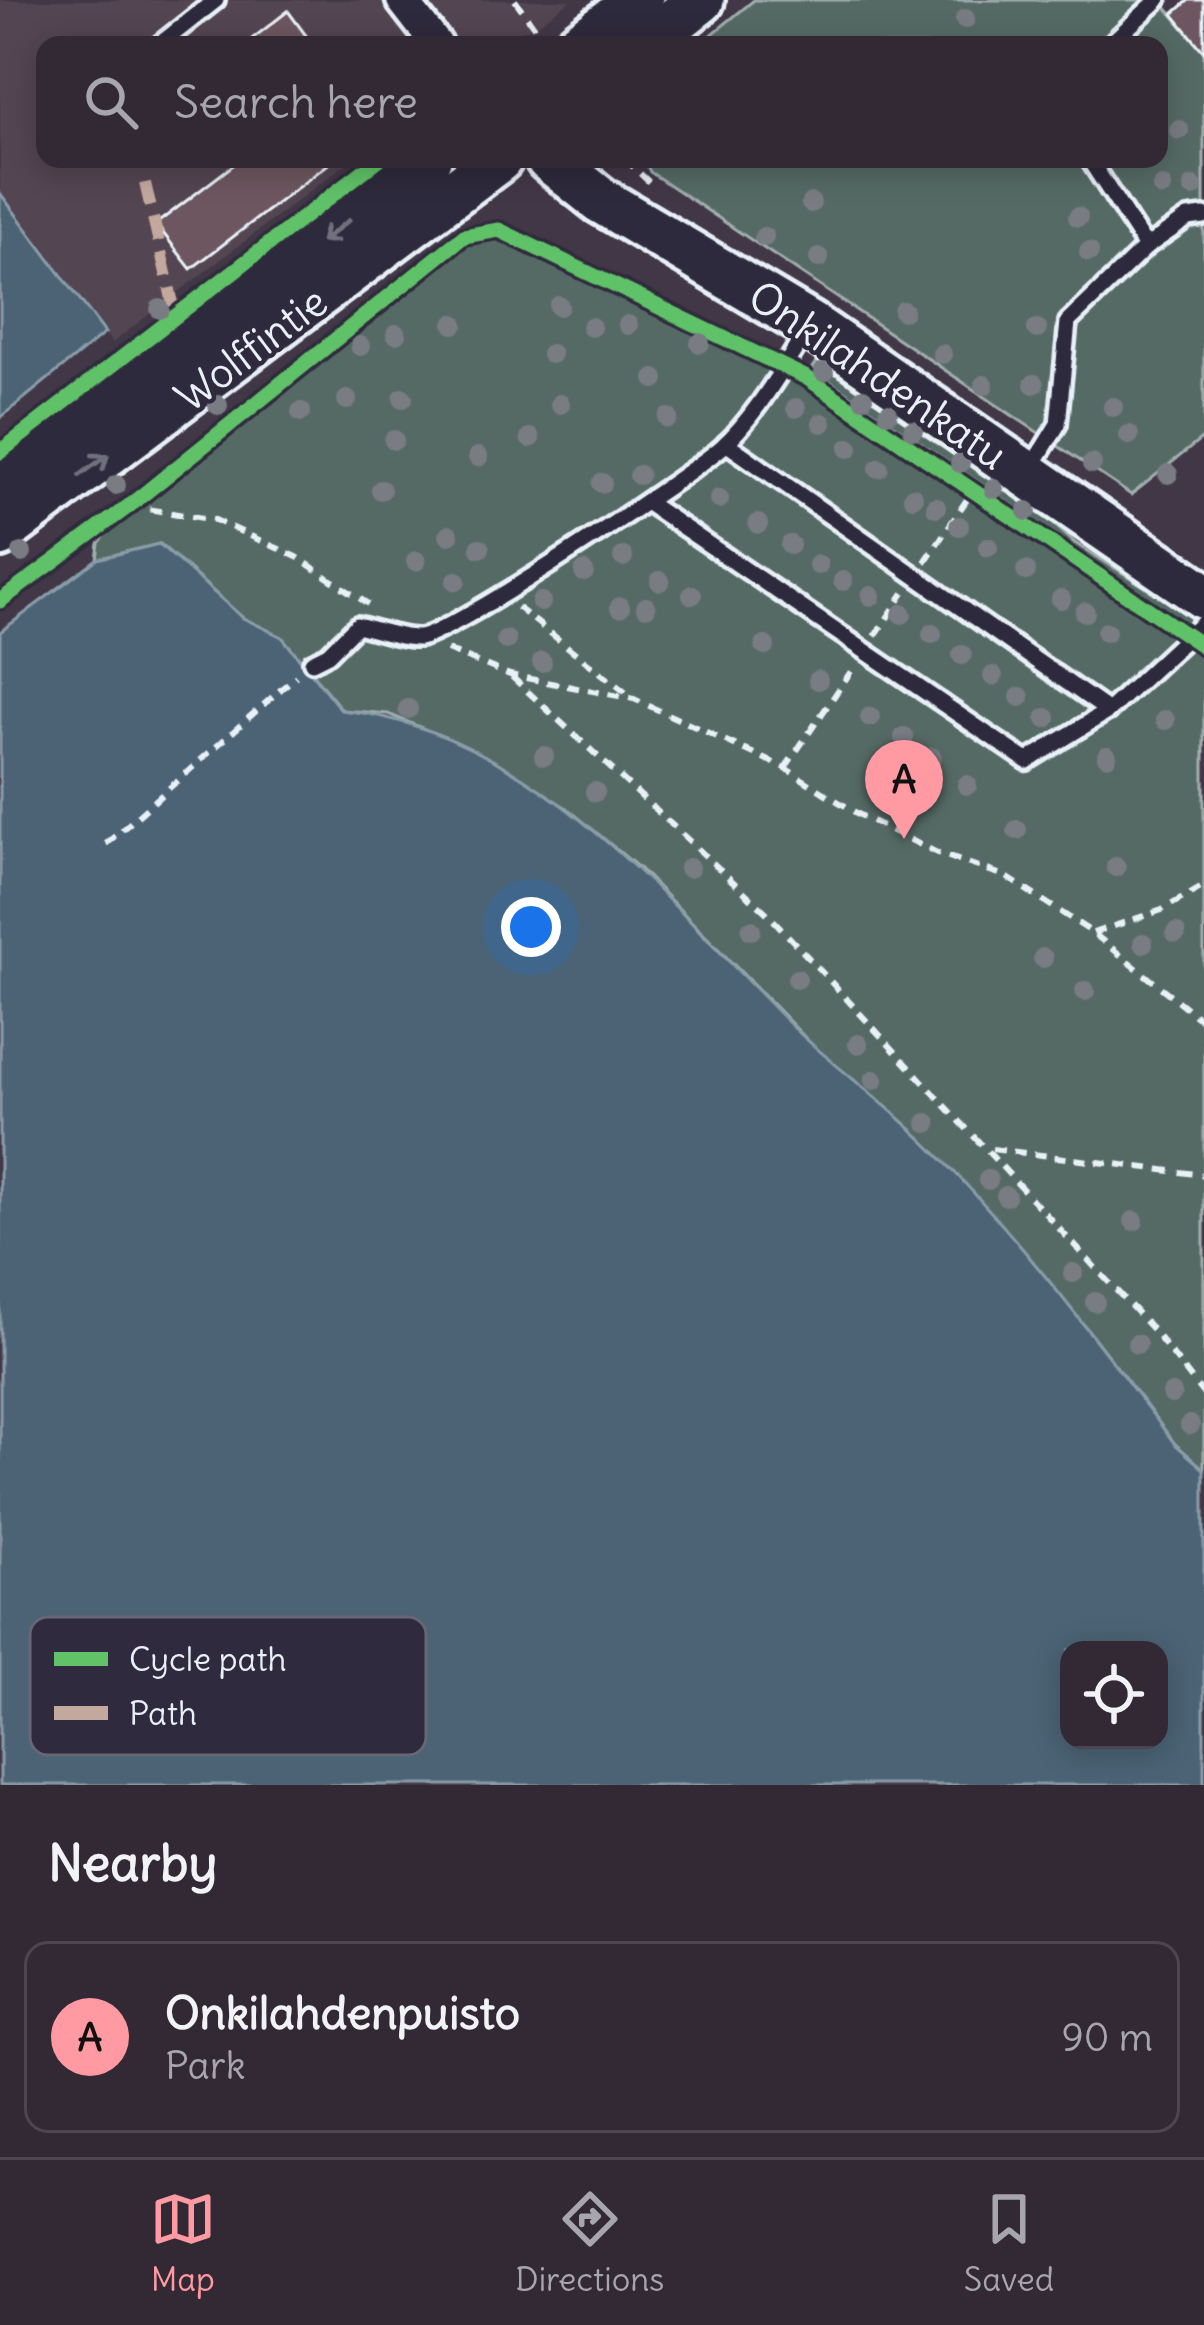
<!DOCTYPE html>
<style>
:root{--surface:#322935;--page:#3a313d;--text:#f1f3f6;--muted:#a8a6ad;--line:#4d4550;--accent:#ff9aa2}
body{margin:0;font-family:Delius,sans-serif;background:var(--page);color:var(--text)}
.controls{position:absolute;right:36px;bottom:36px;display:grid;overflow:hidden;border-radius:24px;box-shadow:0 6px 30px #0003}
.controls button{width:108px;height:108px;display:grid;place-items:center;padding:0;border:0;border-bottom:3px solid var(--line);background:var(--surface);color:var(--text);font:60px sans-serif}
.you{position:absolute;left:531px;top:927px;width:42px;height:42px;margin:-30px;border:9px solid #fff;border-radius:50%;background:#1a73e8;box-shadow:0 0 0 18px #1a73e833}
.badge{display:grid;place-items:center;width:78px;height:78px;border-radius:50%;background:var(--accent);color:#111;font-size:39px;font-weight:700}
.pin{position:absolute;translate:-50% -99px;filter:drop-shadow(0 3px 6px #0008)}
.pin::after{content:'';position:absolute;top:63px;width:42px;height:36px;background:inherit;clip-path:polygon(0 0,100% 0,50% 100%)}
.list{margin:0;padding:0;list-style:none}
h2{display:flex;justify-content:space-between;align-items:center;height:156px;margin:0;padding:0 48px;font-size:51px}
h2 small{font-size:39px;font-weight:400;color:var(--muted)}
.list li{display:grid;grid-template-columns:78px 1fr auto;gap:36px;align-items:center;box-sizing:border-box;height:192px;margin:0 24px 24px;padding:0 24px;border:3px solid var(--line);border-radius:24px}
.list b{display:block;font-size:45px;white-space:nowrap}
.list p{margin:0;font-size:39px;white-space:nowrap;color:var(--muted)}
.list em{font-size:39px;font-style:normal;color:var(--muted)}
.icon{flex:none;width:66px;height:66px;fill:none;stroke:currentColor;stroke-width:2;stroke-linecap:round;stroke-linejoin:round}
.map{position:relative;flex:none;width:1204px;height:1785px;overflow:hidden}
.search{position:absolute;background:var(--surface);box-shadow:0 6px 30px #0003;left:36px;right:36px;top:36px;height:132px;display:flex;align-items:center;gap:30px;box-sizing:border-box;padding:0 42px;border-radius:24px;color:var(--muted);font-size:45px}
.sheet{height:372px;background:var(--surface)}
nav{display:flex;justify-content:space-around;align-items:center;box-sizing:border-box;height:168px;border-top:3px solid var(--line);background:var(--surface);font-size:33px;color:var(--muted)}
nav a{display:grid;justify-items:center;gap:6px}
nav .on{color:var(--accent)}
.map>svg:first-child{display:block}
.built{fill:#524451}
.green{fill:#576b65;stroke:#a0aeae;stroke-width:3}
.water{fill:#4b6474;stroke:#8a9ca9;stroke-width:3;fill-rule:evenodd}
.building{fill:#6d565f;stroke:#e8f1f8;stroke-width:3}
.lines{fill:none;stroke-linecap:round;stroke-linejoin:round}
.lane-casing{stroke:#e8f1f8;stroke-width:24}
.street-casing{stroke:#e8f1f8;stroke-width:39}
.secondary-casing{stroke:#e8f1f8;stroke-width:54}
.path{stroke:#e8f1f8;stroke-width:6;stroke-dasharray:12 9;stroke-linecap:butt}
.lane{stroke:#2f2a3d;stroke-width:15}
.street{stroke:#2f2a3d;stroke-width:30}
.secondary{stroke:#2f2a3d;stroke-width:45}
.quiet{stroke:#c3a89e;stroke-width:12;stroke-dasharray:24 12;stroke-linecap:butt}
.cycleway-casing{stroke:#2f2a3d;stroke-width:22}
.cycleway{stroke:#61c268;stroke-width:15}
.tree{fill:#7a7c84}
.oneway{stroke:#70707e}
.labels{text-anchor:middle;stroke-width:9;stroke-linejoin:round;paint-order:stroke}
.street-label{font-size:42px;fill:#e8f1f8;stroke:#2f2a3d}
.key{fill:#2f2a3d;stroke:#666675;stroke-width:3}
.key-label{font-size:33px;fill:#e8f1f8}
</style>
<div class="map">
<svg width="1204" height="1785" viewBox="0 0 1204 1785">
<rect width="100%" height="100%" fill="#423747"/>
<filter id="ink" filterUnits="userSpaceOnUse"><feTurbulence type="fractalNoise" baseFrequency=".00833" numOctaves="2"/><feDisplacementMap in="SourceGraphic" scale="24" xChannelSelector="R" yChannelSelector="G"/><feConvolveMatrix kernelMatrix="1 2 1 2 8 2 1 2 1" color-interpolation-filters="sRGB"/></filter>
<g filter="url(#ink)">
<polygon class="built" points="0,0 571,0 535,26 478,45 45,45 45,159 352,159 112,343 0,193"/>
<g class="green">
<polygon points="754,0 1160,0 1204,52 1204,437 1131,495 650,172 644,159 1159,159 1159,45 699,45"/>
<polygon points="499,230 807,378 1204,647 1204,1469 1175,1444 1088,1330 923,1140 825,1058 640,869 567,808 454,741 388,714 342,710 282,637 243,618 160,544 97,559 99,543 129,506 464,236"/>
<polygon points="820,358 1016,491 1075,543 1204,624 1204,636 812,369"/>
</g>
<g class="water">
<polygon points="0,193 105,333 0,418"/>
<path d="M 159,544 L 243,618 L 282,637 L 341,710 C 533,730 666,901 794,1028 C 836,1068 884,1101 925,1142 C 1017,1233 1096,1340 1175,1444 L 1204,1469 L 1204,1785 L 0,1785 L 0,632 L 97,559 ZM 1069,1650 L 1159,1650 L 1159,1740 L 1069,1740 Z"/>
</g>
<g class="building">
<polygon points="1189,0 1204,0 1204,52 1173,14"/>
<polygon points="288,11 313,45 244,45"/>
<polygon points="241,159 335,159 191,269 156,224"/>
</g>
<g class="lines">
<defs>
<g id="lane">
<polyline points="159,45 216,0"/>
<polyline points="1109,45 1158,0"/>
<polyline points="1146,247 1188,218 1204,216"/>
<polyline points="726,443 1108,711"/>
<polyline points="1028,473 1058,424 1068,322 1146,247 1089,159"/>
<polyline points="649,504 1027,761 1108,711 1204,622"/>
<path d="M 312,662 L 328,654 L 357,625 C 374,629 403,639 419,638 C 449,636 690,475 722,447 C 756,416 783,367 809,328"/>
</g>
<polyline id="street" points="402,0 437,45"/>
<g id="secondary">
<polyline points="578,45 640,0"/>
<polyline points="644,45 701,0"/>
<polyline points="549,159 600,200 810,325 1204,596"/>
<polyline points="0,489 428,159"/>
<polyline points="0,534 499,159"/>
</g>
</defs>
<use href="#lane" class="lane-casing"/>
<use href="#street" class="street-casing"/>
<use href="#secondary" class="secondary-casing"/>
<g class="path">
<polyline points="515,0 541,36"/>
<polyline points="625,159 650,183"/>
<polyline points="129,506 215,520 297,557 368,604"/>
<polyline points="925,562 978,483"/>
<polyline points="517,607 629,695"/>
<polyline points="875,636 904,593"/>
<polyline points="447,650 510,675 634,699 785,768 858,814 937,853 1005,876 1093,933 1204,1022"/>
<polyline points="512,677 767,913 1153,1330 1204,1395"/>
<polyline points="785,768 854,667"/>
<polyline points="106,844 296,676"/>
<polyline points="1093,933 1162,910 1204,886"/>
<polyline points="992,1149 1204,1175"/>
</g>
<use href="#lane" class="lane"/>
<use href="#street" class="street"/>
<use href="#secondary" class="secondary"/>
<polyline class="quiet" points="145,183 176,316"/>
<defs>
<g id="cycleway">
<polyline points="0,452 379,159"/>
<polyline points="0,601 129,506 464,236 499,230 807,378 1204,647"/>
</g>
</defs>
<use href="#cycleway" class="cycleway-casing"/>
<use href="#cycleway" class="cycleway"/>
</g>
<g class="tree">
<circle cx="965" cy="19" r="10"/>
<circle cx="1179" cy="130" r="10"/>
<circle cx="1162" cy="187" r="10"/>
<circle cx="1193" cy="187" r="10"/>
<circle cx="811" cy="203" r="10"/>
<circle cx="1078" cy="217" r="10"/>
<circle cx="764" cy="237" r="10"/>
<circle cx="1089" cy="252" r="10"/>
<circle cx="819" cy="258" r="10"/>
<circle cx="559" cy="306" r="10"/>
<circle cx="160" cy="309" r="10"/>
<circle cx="903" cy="311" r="10"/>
<circle cx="454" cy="324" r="10"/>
<circle cx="628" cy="325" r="10"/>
<circle cx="591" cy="327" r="10"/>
<circle cx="1037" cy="329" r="10"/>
<circle cx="396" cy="334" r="10"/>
<circle cx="700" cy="343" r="10"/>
<circle cx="360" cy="346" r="10"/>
<circle cx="551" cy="354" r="10"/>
<circle cx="942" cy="354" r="10"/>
<circle cx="824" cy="372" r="10"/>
<circle cx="655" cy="379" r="10"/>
<circle cx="1034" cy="384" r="10"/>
<circle cx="984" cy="385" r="10"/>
<circle cx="403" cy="398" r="10"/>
<circle cx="863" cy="398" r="10"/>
<circle cx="347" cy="400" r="10"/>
<circle cx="560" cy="404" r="10"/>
<circle cx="218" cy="405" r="10"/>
<circle cx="1113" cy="407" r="10"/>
<circle cx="796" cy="408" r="10"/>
<circle cx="301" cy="412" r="10"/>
<circle cx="888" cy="413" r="10"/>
<circle cx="668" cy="418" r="10"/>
<circle cx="822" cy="423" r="10"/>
<circle cx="913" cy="430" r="10"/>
<circle cx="1129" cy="435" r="10"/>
<circle cx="530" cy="438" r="10"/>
<circle cx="394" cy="440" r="10"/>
<circle cx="849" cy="448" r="10"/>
<circle cx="478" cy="457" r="10"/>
<circle cx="960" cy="463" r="10"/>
<circle cx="1092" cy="464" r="10"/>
<circle cx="879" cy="468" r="10"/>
<circle cx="1168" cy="474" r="10"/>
<circle cx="639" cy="475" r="10"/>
<circle cx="602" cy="483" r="10"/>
<circle cx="116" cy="485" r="10"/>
<circle cx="994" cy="489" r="10"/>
<circle cx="381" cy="490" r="10"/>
<circle cx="913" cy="497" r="10"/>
<circle cx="719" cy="499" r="10"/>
<circle cx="936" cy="507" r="10"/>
<circle cx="1027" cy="511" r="10"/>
<circle cx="758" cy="524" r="10"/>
<circle cx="959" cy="526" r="10"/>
<circle cx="449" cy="535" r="10"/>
<circle cx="790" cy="545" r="10"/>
<circle cx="988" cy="547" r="10"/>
<circle cx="480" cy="548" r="10"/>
<circle cx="22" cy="553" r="10"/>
<circle cx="623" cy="557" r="10"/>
<circle cx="416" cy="561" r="10"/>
<circle cx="818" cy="565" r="10"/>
<circle cx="1026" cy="571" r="10"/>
<circle cx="584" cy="572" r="10"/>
<circle cx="456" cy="581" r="10"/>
<circle cx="660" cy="581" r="10"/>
<circle cx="843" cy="581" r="10"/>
<circle cx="692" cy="595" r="10"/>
<circle cx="871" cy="596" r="10"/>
<circle cx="1061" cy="599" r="10"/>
<circle cx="541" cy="602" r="10"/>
<circle cx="620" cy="607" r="10"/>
<circle cx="646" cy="607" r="10"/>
<circle cx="1085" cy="612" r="10"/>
<circle cx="902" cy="614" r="10"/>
<circle cx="1106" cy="632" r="10"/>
<circle cx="932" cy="634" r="10"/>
<circle cx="506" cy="640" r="10"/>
<circle cx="765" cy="646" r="10"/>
<circle cx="962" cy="655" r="10"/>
<circle cx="542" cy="662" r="10"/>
<circle cx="993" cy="676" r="10"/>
<circle cx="818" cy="680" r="10"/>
<circle cx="1020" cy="697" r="10"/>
<circle cx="408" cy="709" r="10"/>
<circle cx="870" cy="717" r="10"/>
<circle cx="1046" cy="718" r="10"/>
<circle cx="1165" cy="720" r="10"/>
<circle cx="904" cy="737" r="10"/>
<circle cx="544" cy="756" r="10"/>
<circle cx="1107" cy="756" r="10"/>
<circle cx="932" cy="757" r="10"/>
<circle cx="967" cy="785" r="10"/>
<circle cx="595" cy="792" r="10"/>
<circle cx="1017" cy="830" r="10"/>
<circle cx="1116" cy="867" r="10"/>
<circle cx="689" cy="868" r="10"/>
<circle cx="751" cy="930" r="10"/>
<circle cx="1176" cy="933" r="10"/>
<circle cx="1143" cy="943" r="10"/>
<circle cx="1043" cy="958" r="10"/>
<circle cx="797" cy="979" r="10"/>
<circle cx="1085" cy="991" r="10"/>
<circle cx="858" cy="1044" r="10"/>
<circle cx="874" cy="1080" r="10"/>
<circle cx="927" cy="1123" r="10"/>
<circle cx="988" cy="1180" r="10"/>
<circle cx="1006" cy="1196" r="10"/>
<circle cx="1134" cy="1221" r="10"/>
<circle cx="1073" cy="1273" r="10"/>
<circle cx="1095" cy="1302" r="10"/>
<circle cx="1137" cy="1344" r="10"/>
<circle cx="1172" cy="1394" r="10"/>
<circle cx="1190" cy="1425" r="10"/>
</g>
<defs><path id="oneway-shaft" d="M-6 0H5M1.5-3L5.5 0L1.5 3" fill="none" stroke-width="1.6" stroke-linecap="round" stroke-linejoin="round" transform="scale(3)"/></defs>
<g class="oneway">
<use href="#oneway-shaft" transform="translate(335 231) rotate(142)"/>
<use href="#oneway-shaft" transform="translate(94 465) rotate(-36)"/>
</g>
</g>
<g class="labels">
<g class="street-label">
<text transform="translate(251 349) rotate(-37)" y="15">Wolffintie</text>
<text transform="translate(878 375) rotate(34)" y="15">Onkilahdenkatu</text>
</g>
</g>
<rect x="30" y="1617" width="396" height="138" rx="18" class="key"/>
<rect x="54" y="1652" width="54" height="14" fill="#61c268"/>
<rect x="54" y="1706" width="54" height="14" fill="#c3a89e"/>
<g class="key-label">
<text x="129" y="1671">Cycle path</text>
<text x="129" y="1725">Path</text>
</g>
</svg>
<div class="controls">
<button><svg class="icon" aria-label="locate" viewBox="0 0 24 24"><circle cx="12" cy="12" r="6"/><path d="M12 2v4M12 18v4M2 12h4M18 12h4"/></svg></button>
</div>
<div class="you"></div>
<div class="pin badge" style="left:904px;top:839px">A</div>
<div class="search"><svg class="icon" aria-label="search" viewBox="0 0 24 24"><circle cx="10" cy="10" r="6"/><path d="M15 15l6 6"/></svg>Search here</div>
</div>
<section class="sheet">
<h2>Nearby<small></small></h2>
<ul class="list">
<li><span class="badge">A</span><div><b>Onkilahdenpuisto</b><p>Park</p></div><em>90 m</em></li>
</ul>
</section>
<nav>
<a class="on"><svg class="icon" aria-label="map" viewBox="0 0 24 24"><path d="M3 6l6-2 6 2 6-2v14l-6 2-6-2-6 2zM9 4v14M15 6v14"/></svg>Map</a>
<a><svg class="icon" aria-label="directions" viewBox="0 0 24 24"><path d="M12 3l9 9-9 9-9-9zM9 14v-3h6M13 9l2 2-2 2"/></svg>Directions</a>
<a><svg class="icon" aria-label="saved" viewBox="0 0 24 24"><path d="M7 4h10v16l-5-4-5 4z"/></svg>Saved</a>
</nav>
